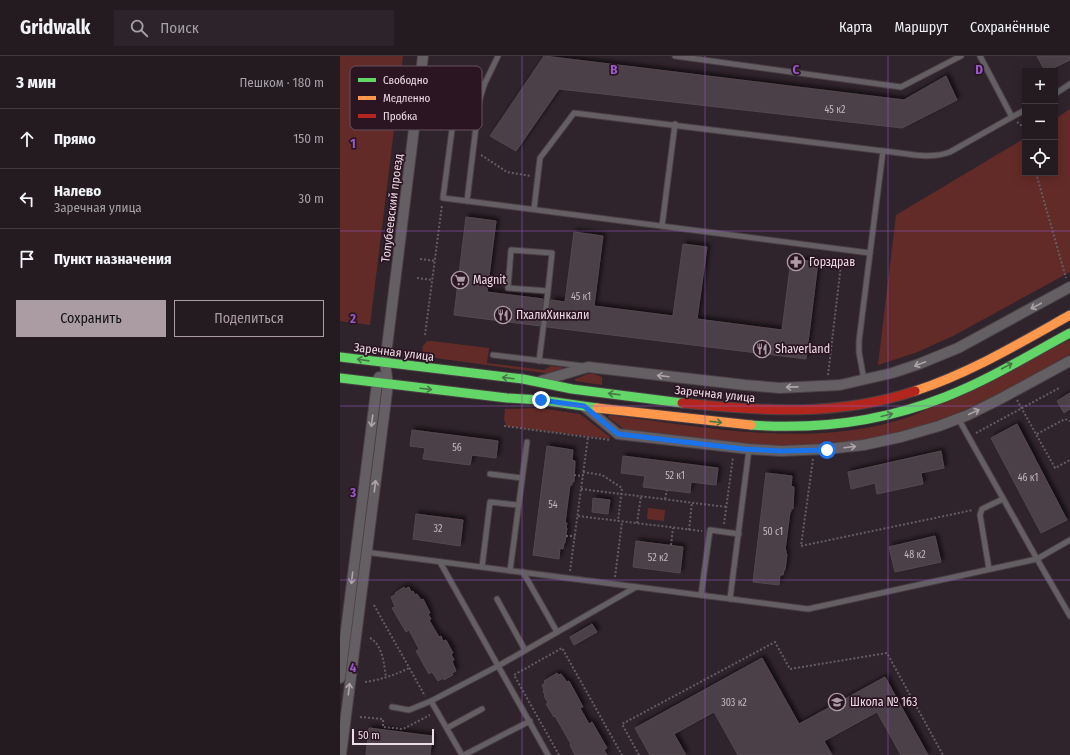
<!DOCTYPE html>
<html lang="ru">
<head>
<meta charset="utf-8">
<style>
	:root { --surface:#241b21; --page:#2c242a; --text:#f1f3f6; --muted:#a3a1a5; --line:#41393f; --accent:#ab9ca4 }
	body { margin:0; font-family:"Fira Sans Condensed",sans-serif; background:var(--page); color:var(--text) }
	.controls { position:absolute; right:12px; top:12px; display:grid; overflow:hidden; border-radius:0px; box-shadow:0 2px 10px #0003 }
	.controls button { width:36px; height:36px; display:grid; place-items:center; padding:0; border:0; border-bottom:1px solid var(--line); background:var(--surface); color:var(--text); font:20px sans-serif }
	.scale { position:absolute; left:12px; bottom:10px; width:82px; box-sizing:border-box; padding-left:4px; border:2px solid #eddce5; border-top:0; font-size:11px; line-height:14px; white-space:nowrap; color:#eddce5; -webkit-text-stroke:3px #2b1523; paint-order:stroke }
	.stop { position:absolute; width:12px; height:12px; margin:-9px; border:3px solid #1a73e8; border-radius:50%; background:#fff }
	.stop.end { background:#1a73e8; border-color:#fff; box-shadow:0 1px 4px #0008 }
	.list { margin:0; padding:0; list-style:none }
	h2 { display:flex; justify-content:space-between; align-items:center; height:52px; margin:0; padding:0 16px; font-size:17px }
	h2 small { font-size:13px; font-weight:400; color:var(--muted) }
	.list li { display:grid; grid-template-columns:26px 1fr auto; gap:12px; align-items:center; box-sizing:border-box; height:60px; padding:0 16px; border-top:1px solid var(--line) }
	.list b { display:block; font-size:15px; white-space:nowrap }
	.list p { margin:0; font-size:13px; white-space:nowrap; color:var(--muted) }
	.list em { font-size:13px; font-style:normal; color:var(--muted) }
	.actions { display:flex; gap:8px; padding:12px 16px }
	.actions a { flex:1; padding:9px 0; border:1px solid var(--accent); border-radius:0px; text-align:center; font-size:14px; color:var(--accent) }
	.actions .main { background:var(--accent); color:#111 }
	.icon { flex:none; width:22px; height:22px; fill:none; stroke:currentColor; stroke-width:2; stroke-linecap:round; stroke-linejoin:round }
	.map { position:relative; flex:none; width:730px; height:699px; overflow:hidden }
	header { display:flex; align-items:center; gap:24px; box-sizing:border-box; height:56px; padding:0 20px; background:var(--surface); border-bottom:1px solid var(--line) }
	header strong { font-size:19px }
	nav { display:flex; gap:22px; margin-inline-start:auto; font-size:14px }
	.search { width:280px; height:36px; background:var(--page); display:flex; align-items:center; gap:10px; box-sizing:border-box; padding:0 14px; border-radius:0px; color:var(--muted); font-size:15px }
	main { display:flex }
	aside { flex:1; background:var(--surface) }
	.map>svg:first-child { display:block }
	.green { fill:#632b27 }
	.building { fill:#4c4146; stroke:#54484d; filter:url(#shadow) }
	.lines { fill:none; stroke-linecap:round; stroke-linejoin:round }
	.lane-casing { stroke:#4a3f45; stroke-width:7 }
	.street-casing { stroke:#4a3f45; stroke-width:12 }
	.fast-casing { stroke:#4a3f45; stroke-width:11 }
	.slow-casing { stroke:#4a3f45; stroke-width:11 }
	.jam-casing { stroke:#4a3f45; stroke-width:11 }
	.path { stroke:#635d62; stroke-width:2; stroke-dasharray:2 2; stroke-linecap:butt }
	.lane { stroke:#635f62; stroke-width:5 }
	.street { stroke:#635f62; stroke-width:10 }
	.fast { stroke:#63d668; stroke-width:9 }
	.slow { stroke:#ff974d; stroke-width:9 }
	.jam { stroke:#b3261e; stroke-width:9 }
	.oneway { stroke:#afa4aa }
	.oneway2 { stroke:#477646 }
	.route { stroke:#1a73e8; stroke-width:5 }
	.grid { fill:none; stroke:#9858c8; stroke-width:1; stroke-opacity:0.55 }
	.labels { text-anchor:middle; stroke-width:3.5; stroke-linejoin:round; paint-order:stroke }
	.number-label { font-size:10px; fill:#c5b5bd }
	.street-label { font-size:12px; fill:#eddce5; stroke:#2b1523 }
	.poi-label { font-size:12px; fill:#eddce5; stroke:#2b1523; text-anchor:start }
	.key { fill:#2b1523; stroke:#65515d; stroke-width:1 }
	.key-label { font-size:11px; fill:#eddce5 }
	.grid-label { font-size:13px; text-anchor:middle; font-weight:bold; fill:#9858c8; stroke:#2b1523; stroke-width:3.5; stroke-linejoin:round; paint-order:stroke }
</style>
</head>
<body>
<header>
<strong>Gridwalk</strong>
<div class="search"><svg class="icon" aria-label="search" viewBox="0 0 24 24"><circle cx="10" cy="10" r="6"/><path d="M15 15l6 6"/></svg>Поиск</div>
<nav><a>Карта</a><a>Маршрут</a><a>Сохранённые</a></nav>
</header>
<main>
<aside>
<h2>3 мин<small>Пешком · 180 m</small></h2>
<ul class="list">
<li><svg class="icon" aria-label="ahead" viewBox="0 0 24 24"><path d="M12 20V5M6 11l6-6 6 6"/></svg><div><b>Прямо</b></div><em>150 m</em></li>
<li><svg class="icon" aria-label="left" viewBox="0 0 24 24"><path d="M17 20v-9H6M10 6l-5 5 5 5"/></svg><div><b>Налево</b><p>Заречная улица</p></div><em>30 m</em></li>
<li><svg class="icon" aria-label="arrive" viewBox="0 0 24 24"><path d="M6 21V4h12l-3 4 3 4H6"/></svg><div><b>Пункт назначения</b></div></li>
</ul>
<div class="actions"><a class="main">Сохранить</a><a>Поделиться</a></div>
</aside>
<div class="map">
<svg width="730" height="699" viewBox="0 0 730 699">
	<defs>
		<filter id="shadow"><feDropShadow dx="3" dy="-3" stdDeviation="2" flood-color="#0009"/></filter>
	</defs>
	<rect width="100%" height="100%" fill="#30242c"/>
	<g class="green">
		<polygon points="0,0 63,0 30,269 0,265"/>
		<polygon points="730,53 730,216 613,280 575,297 538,309 556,159 685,82 685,117 715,117 715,63"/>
		<path d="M730,284V298C696,317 662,337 626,353C570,378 505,392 443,391C412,390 381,386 350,382C328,379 306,377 284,373L268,361L269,359C367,371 469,393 566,362C584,356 601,345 618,337C655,320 693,302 730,284Z"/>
		<polygon points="87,285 91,285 149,292 147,307 204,314 211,310 222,311 223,313 212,317 204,317 81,300 83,290"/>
		<polygon points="248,318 254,318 262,321 262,329 235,325 235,323"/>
		<polygon points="199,352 240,358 270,381 270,383 166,370 164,363 165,353"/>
		<polygon points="308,452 325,454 324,465 307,463"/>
	</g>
	<g class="building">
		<polygon points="204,0 564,44 606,20 617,44 562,72 219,33 176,95 150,80"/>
		<polygon points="697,0 730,0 730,4 707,15 705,15"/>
		<polygon points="126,161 156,165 147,236 203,243 200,270 114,259"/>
		<polygon points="234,176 263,180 254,250 333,260 343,188 367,191 357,263 442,274 451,203 478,206 466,303 207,271 211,244 225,246"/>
		<polygon points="730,337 730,353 724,357 717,345"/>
		<polygon points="677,368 727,464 701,477 651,382"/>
		<polygon points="72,374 158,385 156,402 132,399 130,409 83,403 85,392 70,390"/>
		<polygon points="207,390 233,394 232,404 235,405 234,426 232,425 232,429 230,429 225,467 227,467 226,472 227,472 225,487 224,487 223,493 220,492 219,503 193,499"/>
		<polygon points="601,395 604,412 581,417 583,428 537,438 535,427 511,433 508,416"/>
		<polygon points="283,400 378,412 376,429 351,426 350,437 303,431 305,420 281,417"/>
		<polygon points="426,417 452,420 451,430 454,431 453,453 451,452 451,456 450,456 445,494 446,494 446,498 447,498 445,514 444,514 443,519 440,519 439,529 413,526"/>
		<polygon points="253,442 270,444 268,458 252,456"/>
		<polygon points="76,458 123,464 120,490 73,483"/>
		<polygon points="595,480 601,506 555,516 549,491"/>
		<polygon points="296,485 343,491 340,517 293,511"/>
		<polygon points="64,531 65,533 69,531 71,536 73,535 75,539 77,538 81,544 83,543 90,557 88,558 91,563 89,564 99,581 101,580 103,585 106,584 113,597 111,598 114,604 112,605 116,615 112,617 113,619 104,624 103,622 98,625 92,616 89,618 76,595 79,593 69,574 66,576 52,552 55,551 51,541 56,538 55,537"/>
		<polygon points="252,568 257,576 234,589 230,581"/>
		<polygon points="422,602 459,668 545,621 588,699 561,699 537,656 484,685 492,699 398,699 374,656 334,678 346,699 310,699 295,672"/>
		<polygon points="217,617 218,619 221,618 227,626 229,625 243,651 240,652 249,668 252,666 267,692 264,694 267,699 235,699 230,689 231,688 220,669 215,660 214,661 206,648 208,647 204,640 205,639 203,635 204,634 202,629 205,627 204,625"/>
		<polygon points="29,672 92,680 90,699 26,699"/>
	</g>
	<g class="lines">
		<defs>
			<g id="lane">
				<polyline points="158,0 144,29 139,46 127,145 530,197 519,285 519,296 524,324"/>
				<polyline points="335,0 561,31 621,0"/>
				<polyline points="640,0 672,61 685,54"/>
				<polyline points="79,37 139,46"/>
				<polyline points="715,38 730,28"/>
				<polyline points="127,145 103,142 116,43 119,26 144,29"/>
				<polyline points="194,153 200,102 234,57 543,95"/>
				<polyline points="322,170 335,68"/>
				<path d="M530,197L543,95C565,97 589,104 610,96L672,61"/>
				<polyline points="153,299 243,310"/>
				<polyline points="199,305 208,235 168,232 171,194 212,197 208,235"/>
				<polyline points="150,418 182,422"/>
				<polyline points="730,484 697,503 730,560"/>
				<polyline points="25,496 468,553 697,503 618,362"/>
				<polyline points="100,506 208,699"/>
				<polyline points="142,511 150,446 178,449"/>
				<polyline points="649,513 640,459 642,453 663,443"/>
				<polyline points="170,515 187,386"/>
				<polyline points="183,516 217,576"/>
				<polyline points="361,539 370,474 399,478"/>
				<polyline points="157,543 185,594"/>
				<polyline points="390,543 409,393"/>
				<polyline points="52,651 69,654 91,645"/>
				<polyline points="107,672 142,653"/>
				<polyline points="122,699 91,645 158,610 296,531"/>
				<polyline points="124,699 190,665"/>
			</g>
			<g id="street">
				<polyline points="201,325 248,311 405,329 440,332 500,329 552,317 579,308 618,292 730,231"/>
				<polyline points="245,351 278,378 409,393 441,395 487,393 524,389 561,381 599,370 628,359 660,343 730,305"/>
				<polyline points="0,622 37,327 39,321"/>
				<polyline points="1,699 48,328 45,307 83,0"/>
			</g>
			<g id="fast">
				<polyline points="0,301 183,323 232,333 342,347"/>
				<polyline points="0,322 167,342 201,344 257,352"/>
				<path d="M411,369C478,374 544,365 605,341C649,324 689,299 730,277"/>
			</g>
			<g id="slow">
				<path d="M575,335C630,317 680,287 730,259"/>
				<polyline points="257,352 411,369"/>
			</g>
			<path id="jam" d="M342,347C422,355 498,361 575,335"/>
		</defs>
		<use href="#lane" class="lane-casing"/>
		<use href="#street" class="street-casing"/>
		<use href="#fast" class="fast-casing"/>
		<use href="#slow" class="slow-casing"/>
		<use href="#jam" class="jam-casing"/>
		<g class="path">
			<polyline points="677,66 683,71 685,78"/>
			<polyline points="141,99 167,116 191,120"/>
			<polyline points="696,117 726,222"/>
			<polyline points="80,203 95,205"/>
			<polyline points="77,222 92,224"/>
			<polyline points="85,279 102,149"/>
			<polyline points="488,319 502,200"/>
			<polyline points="677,344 715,412 730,404"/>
			<polyline points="164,370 270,384"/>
			<polyline points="636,377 719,332"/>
			<polyline points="697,378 725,363 730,365"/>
			<polyline points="473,403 461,490 633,454"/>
			<polyline points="243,416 262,419 282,432 278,465"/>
			<polyline points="234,419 243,420"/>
			<polyline points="241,433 387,451"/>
			<polyline points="325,443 327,434"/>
			<polyline points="238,460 362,475"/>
			<polyline points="297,467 301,440"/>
			<polyline points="384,468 393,401"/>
			<polyline points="349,474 352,446"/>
			<polyline points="226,480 235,480"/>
			<polyline points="331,489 333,472"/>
			<polyline points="230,515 248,381"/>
			<polyline points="275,521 282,466"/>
			<polyline points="34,549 85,640"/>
			<path d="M30,582C43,589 44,609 46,621"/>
			<path d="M25,626C40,624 55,619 69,612"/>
			<polyline points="20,661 43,663 43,671 63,673 90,659"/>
			<polyline points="219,699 174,619 222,592 282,699"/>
			<polyline points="299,699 282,668 435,586 450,613 547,597 603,699"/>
		</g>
		<use href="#lane" class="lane"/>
		<use href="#street" class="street"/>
		<use href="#fast" class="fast"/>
		<use href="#slow" class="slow"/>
		<use href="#jam" class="jam"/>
	</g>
	<defs><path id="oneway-shaft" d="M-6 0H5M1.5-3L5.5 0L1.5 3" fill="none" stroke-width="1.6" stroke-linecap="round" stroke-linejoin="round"/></defs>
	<g class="oneway">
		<use href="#oneway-shaft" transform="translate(696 250) rotate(152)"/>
		<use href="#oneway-shaft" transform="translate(580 308) rotate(159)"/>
		<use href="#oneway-shaft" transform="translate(323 320) rotate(-173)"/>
		<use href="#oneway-shaft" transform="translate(452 331) rotate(179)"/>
		<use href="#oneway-shaft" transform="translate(634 356) rotate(-25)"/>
		<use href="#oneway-shaft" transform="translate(32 365) rotate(97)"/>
		<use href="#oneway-shaft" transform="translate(510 391) rotate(-7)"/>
		<use href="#oneway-shaft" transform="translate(35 430) rotate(-83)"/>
		<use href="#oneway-shaft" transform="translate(12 522) rotate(97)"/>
		<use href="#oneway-shaft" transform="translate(9 633) rotate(-83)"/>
	</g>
	<g class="oneway2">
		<use href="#oneway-shaft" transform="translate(23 304) rotate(-172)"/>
		<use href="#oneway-shaft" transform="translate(667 310) rotate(-28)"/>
		<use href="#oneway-shaft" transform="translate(168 322) rotate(-173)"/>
		<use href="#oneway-shaft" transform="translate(86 333) rotate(7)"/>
		<use href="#oneway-shaft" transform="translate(274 338) rotate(-173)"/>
		<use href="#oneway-shaft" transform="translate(547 359) rotate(-14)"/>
		<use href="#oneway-shaft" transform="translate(376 366) rotate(6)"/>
	</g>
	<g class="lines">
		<polyline class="route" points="201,344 244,350 278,378 404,393 441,395 487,394"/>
	</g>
	<path class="grid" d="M182,0V699M365,0V699M548,0V699M0,175H730M0,350H730M0,524H730"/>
	<defs>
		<symbol id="pharmacy-ring" viewBox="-11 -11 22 22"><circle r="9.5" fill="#2b1523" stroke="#ab9ca4" stroke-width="1.5"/><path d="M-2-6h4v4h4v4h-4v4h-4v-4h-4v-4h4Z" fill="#ab9ca4"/></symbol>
		<symbol id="supermarket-ring" viewBox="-11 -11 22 22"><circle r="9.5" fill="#2b1523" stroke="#ab9ca4" stroke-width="1.5"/><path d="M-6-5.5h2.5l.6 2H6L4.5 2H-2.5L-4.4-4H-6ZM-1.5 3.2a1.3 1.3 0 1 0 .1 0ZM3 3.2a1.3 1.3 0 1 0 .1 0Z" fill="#ab9ca4"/></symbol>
		<symbol id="restaurant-ring" viewBox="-11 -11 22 22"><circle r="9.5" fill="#2b1523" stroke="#ab9ca4" stroke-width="1.5"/><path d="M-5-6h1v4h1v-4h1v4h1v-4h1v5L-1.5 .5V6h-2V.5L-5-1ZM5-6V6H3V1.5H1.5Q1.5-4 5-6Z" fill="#ab9ca4"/></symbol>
		<symbol id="school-ring" viewBox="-11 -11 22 22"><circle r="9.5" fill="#2b1523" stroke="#ab9ca4" stroke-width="1.5"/><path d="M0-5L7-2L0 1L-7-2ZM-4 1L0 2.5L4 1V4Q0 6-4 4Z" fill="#ab9ca4"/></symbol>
	</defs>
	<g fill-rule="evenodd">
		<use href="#pharmacy-ring" x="446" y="196" width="20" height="20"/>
		<use href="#supermarket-ring" x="110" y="214" width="20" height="20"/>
		<use href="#restaurant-ring" x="153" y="249" width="20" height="20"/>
		<use href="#restaurant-ring" x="412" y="283" width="20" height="20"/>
		<use href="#school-ring" x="487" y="636" width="20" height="20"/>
	</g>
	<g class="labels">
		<g class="number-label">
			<text x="495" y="57">45 к2</text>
			<text x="241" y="244">45 к1</text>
			<text x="117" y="395">56</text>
			<text x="335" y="423">52 к1</text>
			<text x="688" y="425">46 к1</text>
			<text x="213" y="452">54</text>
			<text x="98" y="476">32</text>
			<text x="433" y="479">50 с1</text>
			<text x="575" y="502">48 к2</text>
			<text x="318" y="505">52 к2</text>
			<text x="394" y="650">303 к2</text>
		</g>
		<g class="street-label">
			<text transform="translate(52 152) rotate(-83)" y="4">Толубеевский проезд</text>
			<text transform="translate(54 296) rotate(7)" y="4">Заречная улица</text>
			<text transform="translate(375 338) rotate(6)" y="4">Заречная улица</text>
		</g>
		<g class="poi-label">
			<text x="469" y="210">Горздрав</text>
			<text x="133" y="228">Magnit</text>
			<text x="176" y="263">ПхалиХинкали</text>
			<text x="435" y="297">Shaverland</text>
			<text x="510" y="650">Школа № 163</text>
		</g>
	</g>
	<rect x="10" y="10" width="132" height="64" rx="6" class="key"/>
	<rect x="18" y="22" width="18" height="4" fill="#63d668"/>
	<rect x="18" y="40" width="18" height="4" fill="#ff974d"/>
	<rect x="18" y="58" width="18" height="4" fill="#b3261e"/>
	<g class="key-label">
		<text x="43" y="28">Свободно</text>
		<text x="43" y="46">Медленно</text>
		<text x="43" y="64">Пробка</text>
	</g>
	<g class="grid-label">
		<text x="274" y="18">B</text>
		<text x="456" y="18">C</text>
		<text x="639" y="18">D</text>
		<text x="13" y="92">1</text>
		<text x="13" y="267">2</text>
		<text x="13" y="441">3</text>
		<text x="13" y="616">4</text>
	</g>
</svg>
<div class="controls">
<button>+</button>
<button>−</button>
<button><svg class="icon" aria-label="locate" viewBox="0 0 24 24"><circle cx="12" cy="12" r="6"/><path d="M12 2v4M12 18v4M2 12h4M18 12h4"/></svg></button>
</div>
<div class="scale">50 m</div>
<div class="stop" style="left:487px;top:394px"></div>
<div class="stop end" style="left:201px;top:344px"></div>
</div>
</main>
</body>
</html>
